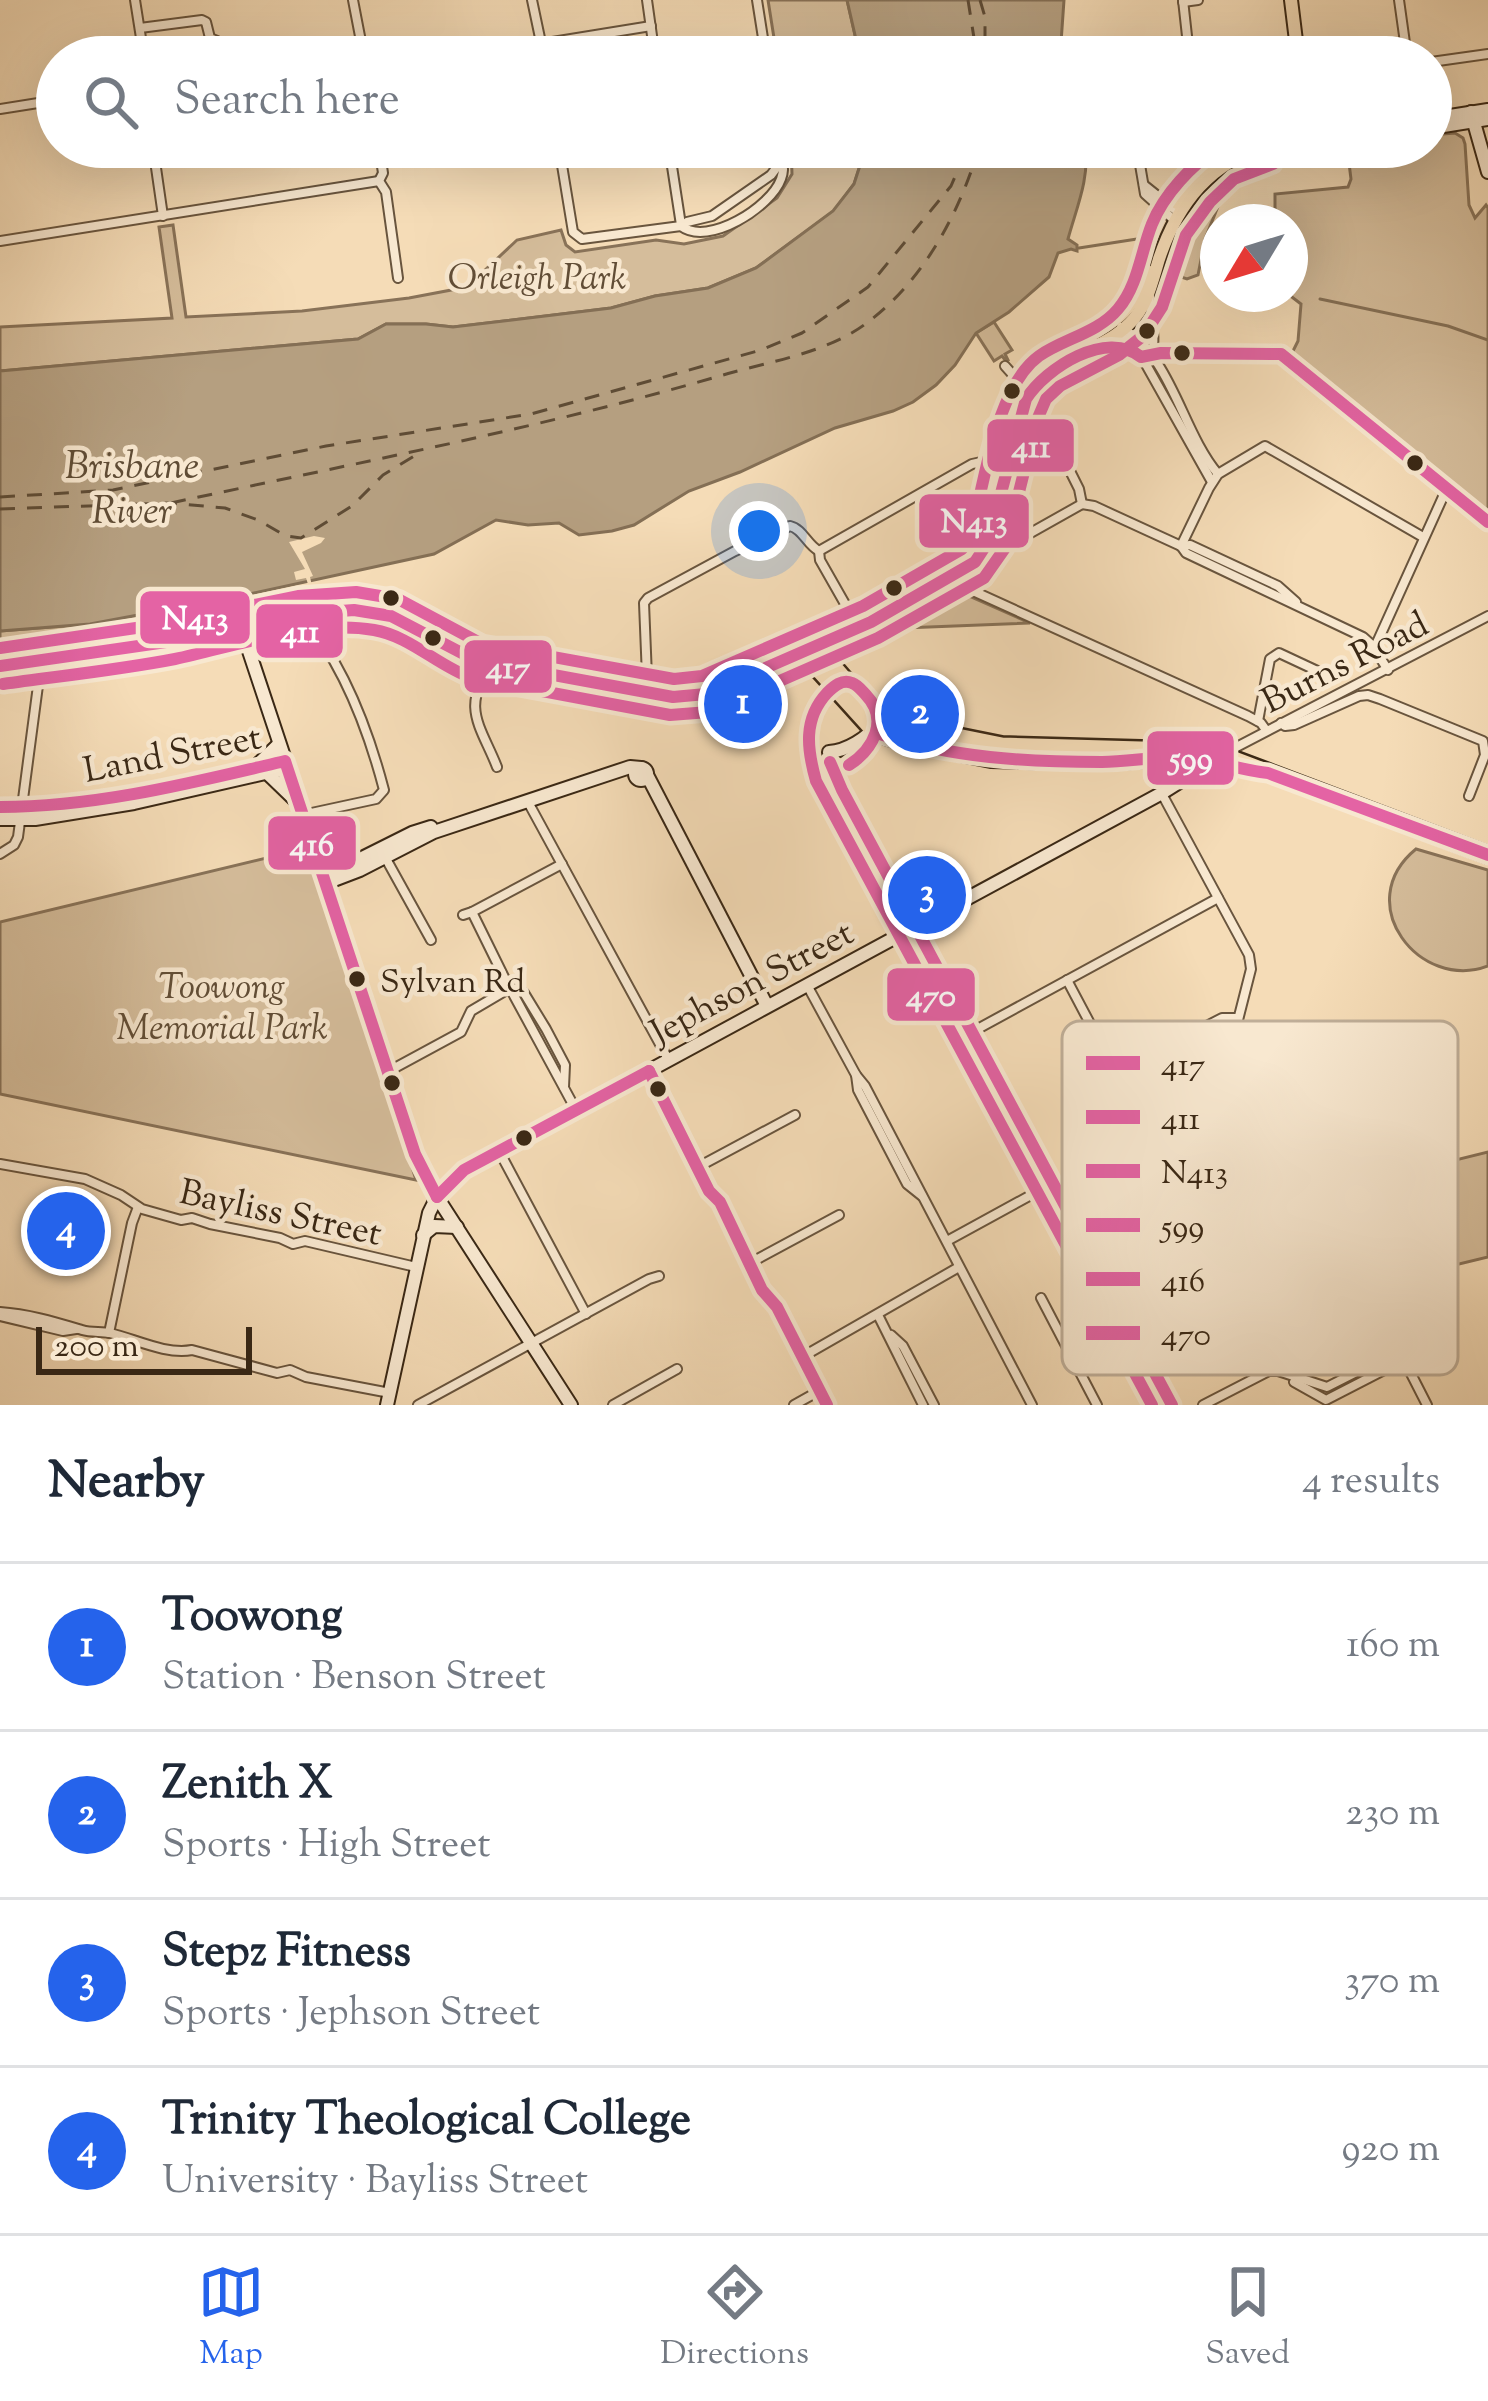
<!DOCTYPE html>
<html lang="en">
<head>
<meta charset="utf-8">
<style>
	:root { --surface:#fff; --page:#f6f6f7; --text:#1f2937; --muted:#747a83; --line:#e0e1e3; --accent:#2563eb }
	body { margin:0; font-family:"Sorts Mill Goudy",serif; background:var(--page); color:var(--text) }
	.compass { position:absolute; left:1200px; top:204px; width:108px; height:108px; border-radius:50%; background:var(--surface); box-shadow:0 12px 48px #0002; rotate:232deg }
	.scale { position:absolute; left:36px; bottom:30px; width:216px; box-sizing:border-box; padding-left:12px; border:6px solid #3a2815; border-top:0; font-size:33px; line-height:42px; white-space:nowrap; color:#3a2815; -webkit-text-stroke:9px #f8e8d0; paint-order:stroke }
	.you { position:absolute; left:759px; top:531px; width:42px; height:42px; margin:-30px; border:9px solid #fff; border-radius:50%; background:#1a73e8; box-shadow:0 0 0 18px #1a73e833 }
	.badge { display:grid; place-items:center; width:78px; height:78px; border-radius:50%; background:var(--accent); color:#fff; font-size:39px; font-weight:700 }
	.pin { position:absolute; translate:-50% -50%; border:6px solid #fff; box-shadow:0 3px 12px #0006 }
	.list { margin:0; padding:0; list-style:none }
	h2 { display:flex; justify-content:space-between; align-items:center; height:156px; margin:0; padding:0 48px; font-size:51px }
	h2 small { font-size:39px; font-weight:400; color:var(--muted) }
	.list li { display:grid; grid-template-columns:78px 1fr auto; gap:36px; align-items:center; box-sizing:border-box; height:168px; padding:0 48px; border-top:3px solid var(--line) }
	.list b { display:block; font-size:45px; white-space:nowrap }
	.list p { margin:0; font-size:39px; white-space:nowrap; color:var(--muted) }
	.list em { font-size:39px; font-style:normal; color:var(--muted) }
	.icon { flex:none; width:66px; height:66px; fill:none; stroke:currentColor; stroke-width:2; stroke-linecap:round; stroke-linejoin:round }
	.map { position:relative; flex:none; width:1488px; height:1405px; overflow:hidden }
	.search { position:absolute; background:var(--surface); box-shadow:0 12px 48px #0002; left:36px; right:36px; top:36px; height:132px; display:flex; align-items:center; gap:30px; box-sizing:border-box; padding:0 42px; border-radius:66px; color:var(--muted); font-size:45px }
	.sheet { height:828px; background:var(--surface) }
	nav { display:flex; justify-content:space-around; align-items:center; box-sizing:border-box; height:168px; border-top:3px solid var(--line); background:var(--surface); font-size:33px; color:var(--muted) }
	nav a { display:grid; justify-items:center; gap:6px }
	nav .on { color:var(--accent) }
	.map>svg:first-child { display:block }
	.green { fill:#d5bd9b; stroke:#887258; stroke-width:3 }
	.water { fill:#b59f80; stroke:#846f55; stroke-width:3 }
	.pier { fill:#f5dcb7 }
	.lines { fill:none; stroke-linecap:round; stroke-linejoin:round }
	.stream { stroke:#846f55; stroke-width:3 }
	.ferry { stroke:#5f4c35; stroke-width:3; stroke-dasharray:15 12; stroke-linecap:butt }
	.street-casing { stroke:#69553e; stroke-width:12 }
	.secondary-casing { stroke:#3a2815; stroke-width:16 }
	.primary-casing { stroke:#3a2815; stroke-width:16 }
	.highway-casing { stroke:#3a2815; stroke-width:20 }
	.street { stroke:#f8e8d0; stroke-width:8 }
	.secondary { stroke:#f8e8d0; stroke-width:12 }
	.primary { stroke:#f5dcb7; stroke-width:12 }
	.highway { stroke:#f5dcb7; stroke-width:15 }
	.bus-1-casing { stroke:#f8e8d0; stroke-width:21 }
	.bus-2-casing { stroke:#f8e8d0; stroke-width:21 }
	.bus-3-casing { stroke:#f8e8d0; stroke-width:21 }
	.bus-4-casing { stroke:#f8e8d0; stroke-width:21 }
	.bus-5-casing { stroke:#f8e8d0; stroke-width:21 }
	.bus-6-casing { stroke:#f8e8d0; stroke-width:21 }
	.bus-1 { stroke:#e463a4; stroke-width:12 }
	.bus-2 { stroke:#e463a4; stroke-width:12 }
	.bus-3 { stroke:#e463a4; stroke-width:12 }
	.bus-4 { stroke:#e463a4; stroke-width:12 }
	.bus-5 { stroke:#e463a4; stroke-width:12 }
	.bus-6 { stroke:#e463a4; stroke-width:12 }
	.bus-dot { fill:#3a2815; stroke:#f8e8d0; stroke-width:4.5 }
	.labels { text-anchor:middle; stroke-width:9; stroke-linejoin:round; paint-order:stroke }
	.bus-label { font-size:33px; fill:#3a2815; stroke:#f8e8d0; text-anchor:start }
	.park-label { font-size:36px; font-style:italic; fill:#614d36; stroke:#f8e8d0 }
	.street-label { font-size:36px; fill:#3a2815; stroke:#f8e8d0 }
	.water-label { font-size:39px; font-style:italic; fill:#5f4c35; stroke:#f8e8d0 }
	.key { fill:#f8e8d0; stroke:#bfae98; stroke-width:3 }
	.key-label { font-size:33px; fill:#3a2815 }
	.line-badge { stroke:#f8e8d0; stroke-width:4.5 }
	.badge-label { font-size:33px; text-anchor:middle; font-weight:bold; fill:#fff }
</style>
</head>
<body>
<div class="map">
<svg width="1488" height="1405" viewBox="0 0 1488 1405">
	<rect width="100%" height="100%" fill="#f5dcb7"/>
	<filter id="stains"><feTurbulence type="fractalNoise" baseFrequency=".00167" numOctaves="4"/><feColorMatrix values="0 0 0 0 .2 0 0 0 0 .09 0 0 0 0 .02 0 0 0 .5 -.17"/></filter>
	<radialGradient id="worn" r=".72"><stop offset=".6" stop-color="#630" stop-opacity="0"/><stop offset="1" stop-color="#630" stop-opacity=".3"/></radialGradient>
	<g class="green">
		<polygon points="768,0 847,0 860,57 777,57"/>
		<polygon points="1455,133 1463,138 1465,144 1469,205 1475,218 1486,205 1488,208 1488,514 1291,355 1298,341 1301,304 1288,294 1290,222 1275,222 1275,194 1348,187 1351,179 1347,147 1431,147 1431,135"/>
		<polygon points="791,147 866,147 854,184 834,211 756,268 708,288 655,296 611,308 453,327 426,324 386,324 358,339 0,371 0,327 172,318 159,227 173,225 186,317 302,311 409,298 467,287 517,240 561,230 566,245 575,252 656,240 684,244 723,236 777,198 792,174"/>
		<path d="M1217,183L1221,199L1205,239L1198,275L1187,279L1172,274L1160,277C1170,239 1189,210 1217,183Z"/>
		<polygon points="994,322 1012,350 1005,354 1008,360 1006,361 1002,356 994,361 976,333"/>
		<polygon points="953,589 1030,623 878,629 942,594"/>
		<polygon points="245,595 248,611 100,639 45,640 0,645 0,631 90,624"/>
		<polygon points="308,848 365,1016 416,1180 0,1094 0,922"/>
		<path d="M1416,849L1488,870V966C1420,992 1350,903 1416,849Z"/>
		<polygon points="1488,1152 1488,1257 1451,1266 1427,1167"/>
	</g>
	<g class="water">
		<polygon points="847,0 1064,0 1060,57 860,57"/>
		<path d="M866,147H1085C1090,178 1076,209 1068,239L1077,245V251L1071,249L1058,253L1049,277L1009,312L976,333L955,365L936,385L913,402L893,411L835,428L740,472L689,491L634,525L612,531L579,535L559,523L528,525L496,520L434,554L245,595L90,624L0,631V371L358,339L386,324H426L453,327L611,308L655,296L708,288L756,268L833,211L854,184Z"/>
	</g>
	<polygon class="pier" points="314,536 325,538 321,543 302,552 313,576 310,577 312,586 309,587 306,578 296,580 294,572 305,569 289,542"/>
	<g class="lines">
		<g class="stream">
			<polyline points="1079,248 1137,239"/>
			<polyline points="1320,299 1448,326 1488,340"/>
		</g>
		<g class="ferry">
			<polyline points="968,0 977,57"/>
			<polyline points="980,0 985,17 985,57"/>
			<polyline points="0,497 113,490 326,446 531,414 761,350 802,333 868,287 951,186 968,147"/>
			<path d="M171,503C356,463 542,428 723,375C771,361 828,353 868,322C924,280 960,212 979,147"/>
			<polyline points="0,509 171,503 225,508 258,520 286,536 301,538 352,506 383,475 419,453"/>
		</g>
		<defs>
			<g id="street">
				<polyline points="135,0 144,57"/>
				<polyline points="353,0 364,57"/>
				<polyline points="532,0 544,57"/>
				<polyline points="647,0 655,57"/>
				<polyline points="757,0 766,57"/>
				<polyline points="1183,0 1188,45 1185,57"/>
				<polyline points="1399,0 1407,57"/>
				<polyline points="1183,2 1198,0"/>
				<polyline points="140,28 202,20 206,22 210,38 217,41"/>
				<polyline points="540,44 651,26"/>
				<polyline points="1431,62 1488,54"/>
				<polyline points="0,109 57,100"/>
				<polyline points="153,147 163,216"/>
				<polyline points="379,147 383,173 379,181 386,192 398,278"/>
				<polyline points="559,147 573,232 582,239 681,226 687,222 712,216 771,175 777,167 781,151"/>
				<polyline points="669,147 681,225"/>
				<polyline points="1137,147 1145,194 1174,220"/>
				<polyline points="1144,185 1179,213"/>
				<path d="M681,226C708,247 771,207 781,179C784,171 783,167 782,159"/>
				<polyline points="0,241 379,181"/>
				<path d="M1150,297C1148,316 1157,334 1152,353"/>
				<path d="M1121,327C1173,358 1181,430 1218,474"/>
				<polyline points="1118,331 1144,361 1212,482"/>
				<polyline points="1093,350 1132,350"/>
				<polyline points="1141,357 1161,353 1281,354 1488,522"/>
				<polyline points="1005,366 1022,385"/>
				<polyline points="1042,415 1079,489 1082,504"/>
				<polyline points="1082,504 1094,506 1181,546 1190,545 1278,586 1296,602"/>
				<polyline points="989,532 1007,536 1021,535"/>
				<polyline points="988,542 1001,546 1009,545 1082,504"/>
				<polyline points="1181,546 1209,488 1218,474 1265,446 1423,537"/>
				<polyline points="1181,546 1186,553 1363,637 1372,645 1388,670"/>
				<polyline points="819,551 972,464 981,462 998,465"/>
				<polyline points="819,551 820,560 853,618"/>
				<polyline points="940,576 1248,716 1261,723 1266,730"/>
				<path d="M302,615C343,663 368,729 384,790L376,799L302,815"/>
				<polyline points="321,639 321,624 327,612"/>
				<polyline points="1375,647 1447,488"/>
				<path d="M494,665C458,705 482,728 497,767"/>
				<path d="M647,677L644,603L648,598L735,551L790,526C803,529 807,545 819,551"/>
				<polyline points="1258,721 1270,659 1279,653 1326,675"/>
				<polyline points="1281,723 1285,726 1294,725 1359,696 1368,695 1380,699 1483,741 1485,755 1469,796"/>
				<polyline points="1225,753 1488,616"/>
				<polyline points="528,802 668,1059"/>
				<polyline points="0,854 14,845 18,837 39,678 35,661"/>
				<polyline points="385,857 431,940"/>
				<polyline points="472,912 505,979 576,1110"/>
				<polyline points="463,915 472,912 562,864"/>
				<polyline points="1067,980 1158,1152"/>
				<polyline points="807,985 856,1075 865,1086 1032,1405"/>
				<polyline points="510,988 524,993 546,1029 565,1065 564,1087"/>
				<polyline points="972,1032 1218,898"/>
				<polyline points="1176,1042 1222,1018 1238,1018"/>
				<polyline points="389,1071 461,1032 471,1011 510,988"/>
				<polyline points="649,1071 709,1191 720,1202 762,1290 777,1307 827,1405"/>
				<polyline points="856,1075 858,1090 907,1184 922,1196"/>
				<polyline points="499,1151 586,1314"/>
				<path d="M1155,1154C1178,1198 1200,1243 1229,1283C1237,1294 1241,1306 1251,1315L1271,1311L1304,1292L1305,1234"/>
				<polyline points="0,1164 85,1179 121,1195 142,1209 181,1220 192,1218 210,1224 280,1238 293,1244 305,1241 416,1267"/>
				<polyline points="698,1167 795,1115"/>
				<polyline points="1064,1203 1206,1125 1221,1087 1251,969 1249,955 1162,794"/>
				<polyline points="947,1241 1053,1183"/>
				<polyline points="750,1263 839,1215"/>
				<polyline points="1041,1298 1097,1405"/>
				<path d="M0,1312C29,1314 55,1322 82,1330C92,1333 101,1331 110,1333C135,1339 166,1355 192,1350L277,1373L290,1370L306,1377L390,1393"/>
				<polyline points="878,1315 923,1405"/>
				<polyline points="0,1316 63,1331 76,1329"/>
				<polyline points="1133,1330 1227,1280"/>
				<polyline points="109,1333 132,1223 138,1207"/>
				<polyline points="891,1335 903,1346 934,1405"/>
				<polyline points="802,1357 959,1267"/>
				<polyline points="1294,1382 1326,1400 1396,1364 1408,1368"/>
				<polyline points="418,1405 649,1279 659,1276"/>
				<polyline points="613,1405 677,1369"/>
				<polyline points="794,1405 819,1391"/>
				<polyline points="1203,1405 1269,1371 1278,1371 1327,1387 1392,1354 1403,1358 1427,1405"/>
			</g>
			<g id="secondary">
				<polyline points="1471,112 1488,172"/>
				<polyline points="1431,119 1488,110"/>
				<polyline points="1431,128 1488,119"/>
				<polyline points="238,618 420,1166 428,1183 571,1405"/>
				<path d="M877,724C868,738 846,751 829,752L832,771L1172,1405"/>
				<circle cx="641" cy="774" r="6"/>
				<polyline points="253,769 279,744"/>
				<polyline points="267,773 296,801"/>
				<polyline points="647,775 767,1006"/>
				<polyline points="0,807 35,807 125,796"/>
				<polyline points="0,819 35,819 134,803 287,768"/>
				<polyline points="322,873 360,859 412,833 431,827"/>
				<polyline points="326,883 360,870 434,832 630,767 641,768"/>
				<polyline points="423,1235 434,1226 457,1227"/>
				<polyline points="387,1405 429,1213 437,1197 460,1173 1162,793 1224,754"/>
			</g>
			<g id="primary">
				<polyline points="1291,0 1298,57"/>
				<polyline points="1177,203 1205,166 1234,147"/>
				<path d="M951,569C1001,534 987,431 1026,381C1062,334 1127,341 1147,271"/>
				<polyline points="800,641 907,594"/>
				<path d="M813,649C855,629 895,609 935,587C951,578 969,570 980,556C990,543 992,528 996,513C1004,481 1012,426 1026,398C1046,357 1099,354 1129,324C1147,307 1152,282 1159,259C1177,205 1211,159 1269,147"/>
			</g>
			<g id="highway">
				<polyline points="434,639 459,654 477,661 683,698 706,694 803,653 869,726 882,735 901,741 991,759 1105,762 1171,757"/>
				<path d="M0,655C55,649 111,643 166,633C229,621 313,593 376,602C414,608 441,637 477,648L687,685L706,682L793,644L807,642L817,647L875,714L888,722L1002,745L1213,751L1488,855"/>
			</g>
		</defs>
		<use href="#street" class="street-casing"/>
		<use href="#secondary" class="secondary-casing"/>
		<use href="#primary" class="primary-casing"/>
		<use href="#highway" class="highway-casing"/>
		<use href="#street" class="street"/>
		<use href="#secondary" class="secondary"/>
		<use href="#primary" class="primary"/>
		<use href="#highway" class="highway"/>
		<defs>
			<path id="bus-1" d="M0,666L166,642L301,614L354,610L391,616L477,661L673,697L706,694L871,622L975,562L988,542L1026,399C1046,368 1106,329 1141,357L1161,353L1281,354L1488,522"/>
			<path id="bus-2" d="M3,684C60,676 118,670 175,659C236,646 312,619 374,630C410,636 438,666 472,678L670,715L709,712L878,638L984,578L1005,548L1037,420L1046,399L1060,386L1119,355L1144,335L1162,307L1186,235L1210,202L1234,179L1273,164"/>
			<path id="bus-3" d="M0,648L163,624L298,596L356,592L398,599L482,644L674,679L702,676L863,606L962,549L971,535C984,484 996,387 1039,356C1063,339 1098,333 1118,309C1138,286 1141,251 1152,224C1164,194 1192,165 1218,147"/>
			<g id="bus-4">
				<path d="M880,734C952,758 1027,762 1102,762C1126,762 1151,757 1176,757C1208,757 1237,770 1268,773L1488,855"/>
				<polyline points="830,762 842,790 1172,1405"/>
			</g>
			<g id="bus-5">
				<path d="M0,807C97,807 191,783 285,761L415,1154L437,1197"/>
				<polyline points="649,1071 709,1191 720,1202 762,1290 777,1307 827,1405"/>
				<polyline points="437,1197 464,1170 649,1071"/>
			</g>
			<path id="bus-6" d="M849,765C874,749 889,719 866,695C862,691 858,685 852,683C842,679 834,686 827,693C803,719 807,749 816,781L1152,1405"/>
		</defs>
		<use href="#bus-1" class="bus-1-casing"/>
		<use href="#bus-2" class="bus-2-casing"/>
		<use href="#bus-3" class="bus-3-casing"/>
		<use href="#bus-4" class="bus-4-casing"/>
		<use href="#bus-5" class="bus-5-casing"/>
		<use href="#bus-6" class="bus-6-casing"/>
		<use href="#bus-1" class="bus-1"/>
		<use href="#bus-2" class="bus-2"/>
		<use href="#bus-3" class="bus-3"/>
		<use href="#bus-4" class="bus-4"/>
		<use href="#bus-5" class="bus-5"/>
		<use href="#bus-6" class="bus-6"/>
	</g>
	<g class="bus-dot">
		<circle cx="1147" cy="331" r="10"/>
		<circle cx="1182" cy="353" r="10"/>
		<circle cx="1012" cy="391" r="10"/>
		<circle cx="1415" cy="463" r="10"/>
		<circle cx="894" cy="588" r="10"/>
		<circle cx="391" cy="598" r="10"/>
		<circle cx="433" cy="638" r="10"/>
		<circle cx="357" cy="979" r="10"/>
		<circle cx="392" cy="1083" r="10"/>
		<circle cx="658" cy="1089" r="10"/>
		<circle cx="524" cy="1138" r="10"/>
	</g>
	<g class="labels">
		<g class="bus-label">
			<text x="380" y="992">Sylvan Rd</text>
		</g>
		<g class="park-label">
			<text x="537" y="289">Orleigh Park</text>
			<text x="222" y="998">Toowong<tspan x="222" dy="41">Memorial Park</tspan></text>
		</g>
		<g class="street-label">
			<text transform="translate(1344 661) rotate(-27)" y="13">Burns Road</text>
			<text transform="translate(172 752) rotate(-11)" y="13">Land Street</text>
			<text transform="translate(751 981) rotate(-28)" y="13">Jephson Street</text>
			<text transform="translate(281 1211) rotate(12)" y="13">Bayliss Street</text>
		</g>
		<g class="water-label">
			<text x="132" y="478">Brisbane<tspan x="132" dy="45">River</tspan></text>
		</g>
	</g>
	<rect x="1062" y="1021" width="396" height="354" rx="18" class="key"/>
	<rect x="1086" y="1056" width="54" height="14" fill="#e463a4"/>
	<rect x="1086" y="1110" width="54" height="14" fill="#e463a4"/>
	<rect x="1086" y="1164" width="54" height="14" fill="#e463a4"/>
	<rect x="1086" y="1218" width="54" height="14" fill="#e463a4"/>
	<rect x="1086" y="1272" width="54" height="14" fill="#e463a4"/>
	<rect x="1086" y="1326" width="54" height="14" fill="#e463a4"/>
	<g class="key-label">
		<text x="1161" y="1075">417</text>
		<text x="1161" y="1129">411</text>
		<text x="1161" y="1183">N413</text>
		<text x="1161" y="1237">599</text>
		<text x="1161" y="1291">416</text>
		<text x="1161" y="1345">470</text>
	</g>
	<g class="line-badge">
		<rect x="985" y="417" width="91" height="57" rx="12" fill="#e463a4"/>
		<rect x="917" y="492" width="114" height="58" rx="12" fill="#e463a4"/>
		<rect x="138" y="589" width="114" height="57" rx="12" fill="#e463a4"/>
		<rect x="254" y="602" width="91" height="58" rx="12" fill="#e463a4"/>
		<rect x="462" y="638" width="92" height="57" rx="12" fill="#e463a4"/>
		<rect x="1145" y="729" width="91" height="58" rx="12" fill="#e463a4"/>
		<rect x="266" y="814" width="92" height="58" rx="12" fill="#e463a4"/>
		<rect x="885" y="966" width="92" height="57" rx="12" fill="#e463a4"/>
	</g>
	<g class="badge-label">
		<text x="1031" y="457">411</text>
		<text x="974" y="532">N413</text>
		<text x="195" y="629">N413</text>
		<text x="300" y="642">411</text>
		<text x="508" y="678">417</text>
		<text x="1191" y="769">599</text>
		<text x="312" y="855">416</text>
		<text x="931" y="1006">470</text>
	</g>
	<rect width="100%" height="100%" filter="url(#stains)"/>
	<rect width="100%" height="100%" fill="url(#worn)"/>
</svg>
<svg class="compass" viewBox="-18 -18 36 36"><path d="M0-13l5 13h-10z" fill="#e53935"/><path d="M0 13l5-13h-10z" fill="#747a83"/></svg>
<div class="scale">200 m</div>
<div class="you"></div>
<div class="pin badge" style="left:743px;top:704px">1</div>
<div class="pin badge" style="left:920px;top:714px">2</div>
<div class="pin badge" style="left:927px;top:895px">3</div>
<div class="pin badge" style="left:66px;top:1231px">4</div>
<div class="search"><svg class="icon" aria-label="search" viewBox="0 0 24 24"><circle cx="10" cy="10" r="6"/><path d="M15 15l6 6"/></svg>Search here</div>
</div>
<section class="sheet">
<h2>Nearby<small>4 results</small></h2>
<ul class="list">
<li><span class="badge">1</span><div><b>Toowong</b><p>Station · Benson Street</p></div><em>160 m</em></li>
<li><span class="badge">2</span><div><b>Zenith X</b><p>Sports · High Street</p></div><em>230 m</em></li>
<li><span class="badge">3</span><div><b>Stepz Fitness</b><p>Sports · Jephson Street</p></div><em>370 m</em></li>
<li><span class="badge">4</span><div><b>Trinity Theological College</b><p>University · Bayliss Street</p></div><em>920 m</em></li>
</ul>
</section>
<nav>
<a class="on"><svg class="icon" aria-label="map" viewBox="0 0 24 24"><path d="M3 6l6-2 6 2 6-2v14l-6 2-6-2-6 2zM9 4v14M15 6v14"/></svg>Map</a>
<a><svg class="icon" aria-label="directions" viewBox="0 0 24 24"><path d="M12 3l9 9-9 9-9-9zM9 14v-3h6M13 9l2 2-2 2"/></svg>Directions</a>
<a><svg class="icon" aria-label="saved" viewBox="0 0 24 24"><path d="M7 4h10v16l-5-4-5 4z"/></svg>Saved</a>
</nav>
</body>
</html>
